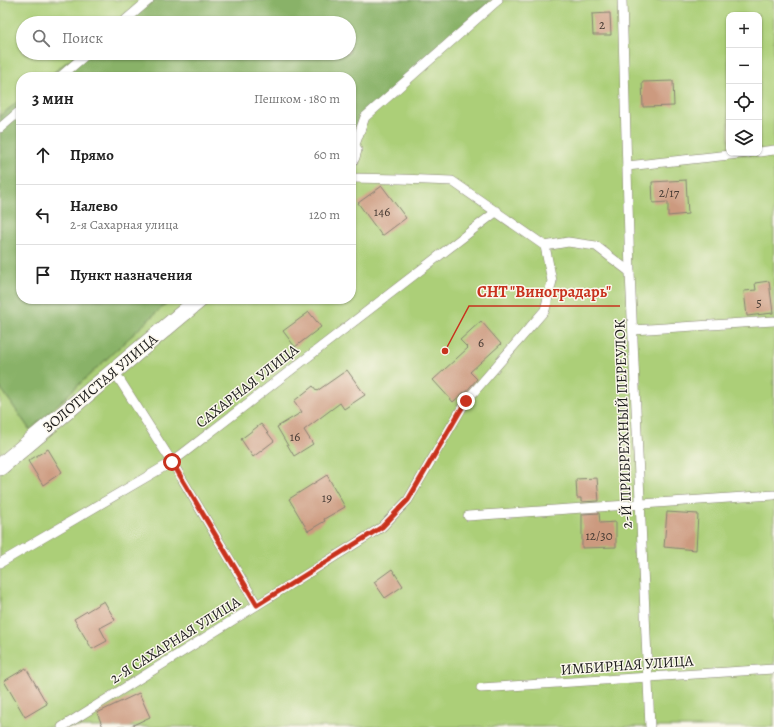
<!DOCTYPE html>
<html lang="ru">
<head>
<meta charset="utf-8">
<style>
	:root { --surface:#fff; --page:#f2f2f2; --text:#222; --muted:#767676; --line:#e0e0e0 }
	body { margin:0; font-family:Alegreya,serif; background:var(--page); color:var(--text) }
	.controls { position:absolute; right:12px; top:12px; display:grid; overflow:hidden; border-radius:8px; box-shadow:0 1px 3px #0004 }
	.controls button { width:36px; height:36px; display:grid; place-items:center; padding:0; border:0; border-bottom:1px solid var(--line); background:var(--surface); color:var(--text); font:20px sans-serif }
	.stop { position:absolute; width:12px; height:12px; margin:-9px; border:3px solid #c8321e; border-radius:50%; background:#fff }
	.stop.end { background:#c8321e; border-color:#fff; box-shadow:0 1px 4px #0008 }
	.list { margin:0; padding:0; list-style:none }
	h2 { display:flex; justify-content:space-between; align-items:center; height:52px; margin:0; padding:0 16px; font-size:17px }
	h2 small { font-size:13px; font-weight:400; color:var(--muted) }
	.list li { display:grid; grid-template-columns:26px 1fr auto; gap:12px; align-items:center; box-sizing:border-box; height:60px; padding:0 16px; border-top:1px solid var(--line) }
	.list b { display:block; font-size:15px; white-space:nowrap }
	.list p { margin:0; font-size:13px; white-space:nowrap; color:var(--muted) }
	.list em { font-size:13px; font-style:normal; color:var(--muted) }
	.icon { flex:none; width:22px; height:22px; fill:none; stroke:currentColor; stroke-width:2; stroke-linecap:round; stroke-linejoin:round }
	.map { position:relative; flex:none; width:774px; height:727px; overflow:hidden }
	.search { position:absolute; background:var(--surface); box-shadow:0 1px 3px #0004; left:16px; top:16px; width:340px; height:44px; display:flex; align-items:center; gap:10px; box-sizing:border-box; padding:0 14px; border-radius:22px; color:var(--muted); font-size:15px }
	.panel { position:absolute; background:var(--surface); box-shadow:0 1px 3px #0004; left:16px; top:72px; width:340px; height:232px; border-radius:16px }
	.map>svg:first-child { display:block }
	.green { fill:#accf78; stroke:#64764a; fill-rule:evenodd }
	.forest { fill:#89b268; stroke:#526742 }
	.building { fill:#cc9a7f }
	.lines { fill:none; stroke-linecap:round; stroke-linejoin:round }
	.lane-casing { stroke:#868172; stroke-width:10 }
	.street-casing { stroke:#868172; stroke-width:18 }
	.lane { stroke:#fff; stroke-width:9 }
	.street { stroke:#fff; stroke-width:17 }
	.route { stroke:#c8321e; stroke-width:5 }
	.labels { text-anchor:middle; stroke-width:3; stroke-linejoin:round; paint-order:stroke }
	.number-label { font-size:13px; fill:#483c35 }
	.street-label { font-size:15px; fill:#1c1c1c; stroke:#fbf7ec }
	.leader { fill:none; stroke:#c8321e; stroke-width:1.5 }
	.callout-dot { fill:#c8321e; stroke:#fbf7ec; stroke-width:1.5 }
	.callout-label { font-size:16px; text-anchor:middle; font-weight:bold; fill:#c8321e; stroke:#fbf7ec; stroke-width:3; stroke-linejoin:round; paint-order:stroke }
</style>
</head>
<body>
<div class="map">
<svg width="774" height="727" viewBox="0 0 774 727">
	<rect width="100%" height="100%" fill="#fbf7ec"/>
	<filter id="ink" filterUnits="userSpaceOnUse"><feTurbulence type="fractalNoise" baseFrequency=".025" numOctaves="2"/><feDisplacementMap in="SourceGraphic" scale="8" xChannelSelector="R" yChannelSelector="G"/><feConvolveMatrix kernelMatrix="1 2 1 2 8 2 1 2 1" color-interpolation-filters="sRGB"/></filter>
	<filter id="wash" filterUnits="userSpaceOnUse"><feTurbulence type="fractalNoise" baseFrequency=".012" numOctaves="4" result="noise"/><feDisplacementMap in="SourceGraphic" scale="16" xChannelSelector="R" yChannelSelector="G"/><feGaussianBlur stdDeviation="0.9" result="paint"/><feColorMatrix in="noise" values="0 0 0 0 0 0 0 0 0 0 0 0 0 0 0 0 0 1.4 0 .05"/><feComposite in="paint" operator="in"/></filter>
	<g filter="url(#wash)">
		<rect width="100%" height="100%" fill="#efe6c9"/>
		<g class="green">
			<polygon points="0,0 143,0 114,23 23,23 23,53 78,53 48,77 21,77 21,99 0,116"/>
			<path d="M491,0H774V727H0V387L30,430L171,299H351V131ZM729,15H759V153H729Z"/>
		</g>
		<g class="forest">
			<polygon points="143,0 491,0 351,131 351,77 48,77 78,53 349,53 349,23 114,23"/>
			<polygon points="21,99 21,299 171,299 30,430 0,387 0,116"/>
		</g>
		<g id="blocks">
			<g class="building">
				<polygon points="610,13 611,35 593,35 592,14"/>
				<polygon points="673,81 674,106 643,107 642,82"/>
				<polygon points="686,180 688,214 668,216 668,202 653,203 652,182"/>
				<polygon points="382,186 406,218 382,236 358,203"/>
				<polygon points="769,281 773,313 747,316 744,291 756,290 755,283"/>
				<polygon points="309,312 321,327 295,347 283,331"/>
				<polygon points="481,321 501,344 470,372 477,379 465,393 464,392 453,402 433,380 468,348 460,340"/>
				<polygon points="347,370 365,395 344,409 340,403 304,430 313,444 294,456 277,427 302,412 294,401 313,386 317,391"/>
				<polygon points="261,424 274,441 253,457 241,439"/>
				<polygon points="48,449 62,472 43,485 28,461"/>
				<polygon points="327,475 345,507 324,519 325,521 308,531 289,499"/>
				<polygon points="597,478 599,501 581,502 581,498 577,498 576,479"/>
				<polygon points="667,512 698,514 696,550 664,547"/>
				<polygon points="599,513 600,523 616,522 616,547 582,548 582,514"/>
				<polygon points="392,569 403,586 385,598 374,582"/>
				<polygon points="104,601 115,620 100,628 107,641 92,649 74,619"/>
				<polygon points="26,668 47,704 25,717 4,681"/>
				<polygon points="139,693 150,717 129,727 103,727 97,713"/>
			</g>
		</g>
	</g>
	<g filter="url(#ink)">
		<use href="#blocks" fill-opacity="0" stroke="#868172" stroke-width="1"/>
		<g class="lines">
			<defs>
				<g id="lane">
					<polyline points="622,0 630,272 650,727"/>
					<polyline points="122,23 149,0"/>
					<polyline points="60,77 88,53"/>
					<polyline points="0,128 21,110"/>
					<polyline points="353,150 365,117 498,0"/>
					<polyline points="759,152 774,150"/>
					<polyline points="627,166 748,153"/>
					<polyline points="351,178 401,179 452,181 545,246 568,242 596,246 630,272"/>
					<polyline points="633,330 774,321"/>
					<polyline points="114,371 172,462 257,605"/>
					<polyline points="468,516 774,495"/>
					<polyline points="0,563 172,462 497,211"/>
					<polyline points="481,688 774,669"/>
					<polyline points="62,727 382,527 408,500 466,401 545,310 552,281 545,246"/>
				</g>
				<g id="street">
					<polyline points="351,157 353,150"/>
					<polyline points="0,467 200,299"/>
				</g>
			</defs>
			<use href="#lane" class="lane-casing"/>
			<use href="#street" class="street-casing"/>
			<use href="#lane" class="lane"/>
			<use href="#street" class="street"/>
		</g>
	</g>
	<g class="lines" filter="url(#ink)">
		<polyline class="route" points="172,462 257,605 382,527 408,500 466,401"/>
	</g>
	<g class="labels">
		<g class="number-label">
			<text x="602" y="29">2</text>
			<text x="669" y="197">2/17</text>
			<text x="382" y="216">146</text>
			<text x="759" y="307">5</text>
			<text x="481" y="347">6</text>
			<text x="295" y="441">16</text>
			<text x="327" y="502">19</text>
			<text x="599" y="540">12/30</text>
		</g>
		<g class="street-label">
			<text transform="translate(100 383) rotate(-40)" y="5">ЗОЛОТИСТАЯ УЛИЦА</text>
			<text transform="translate(247 386) rotate(-38)" y="5">САХАРНАЯ УЛИЦА</text>
			<text transform="translate(623 424) rotate(-92)" y="5">2-Й ПРИБРЕЖНЫЙ ПЕРЕУЛОК</text>
			<text transform="translate(175 640) rotate(-32)" y="5">2-Я САХАРНАЯ УЛИЦА</text>
			<text transform="translate(627 665) rotate(-4)" y="5">ИМБИРНАЯ УЛИЦА</text>
		</g>
	</g>
	<path class="leader" d="M445 351L469 306H620"/>
	<circle class="callout-dot" cx="445" cy="351" r="4"/>
	<g class="callout-label">
		<text x="544" y="297">СНТ "Виноградарь"</text>
	</g>
</svg>
<div class="controls">
<button>+</button>
<button>−</button>
<button><svg class="icon" aria-label="locate" viewBox="0 0 24 24"><circle cx="12" cy="12" r="6"/><path d="M12 2v4M12 18v4M2 12h4M18 12h4"/></svg></button>
<button><svg class="icon" aria-label="layers" viewBox="0 0 24 24"><path d="M12 4l9 5-9 5-9-5zM3 14l9 5 9-5"/></svg></button>
</div>
<div class="stop" style="left:172px;top:462px"></div>
<div class="stop end" style="left:466px;top:401px"></div>
<div class="search"><svg class="icon" aria-label="search" viewBox="0 0 24 24"><circle cx="10" cy="10" r="6"/><path d="M15 15l6 6"/></svg>Поиск</div>
<section class="panel">
<h2>3 мин<small>Пешком · 180 m</small></h2>
<ul class="list">
<li><svg class="icon" aria-label="ahead" viewBox="0 0 24 24"><path d="M12 20V5M6 11l6-6 6 6"/></svg><div><b>Прямо</b></div><em>60 m</em></li>
<li><svg class="icon" aria-label="left" viewBox="0 0 24 24"><path d="M17 20v-9H6M10 6l-5 5 5 5"/></svg><div><b>Налево</b><p>2-я Сахарная улица</p></div><em>120 m</em></li>
<li><svg class="icon" aria-label="arrive" viewBox="0 0 24 24"><path d="M6 21V4h12l-3 4 3 4H6"/></svg><div><b>Пункт назначения</b></div></li>
</ul>
</section>
</div>
</body>
</html>
